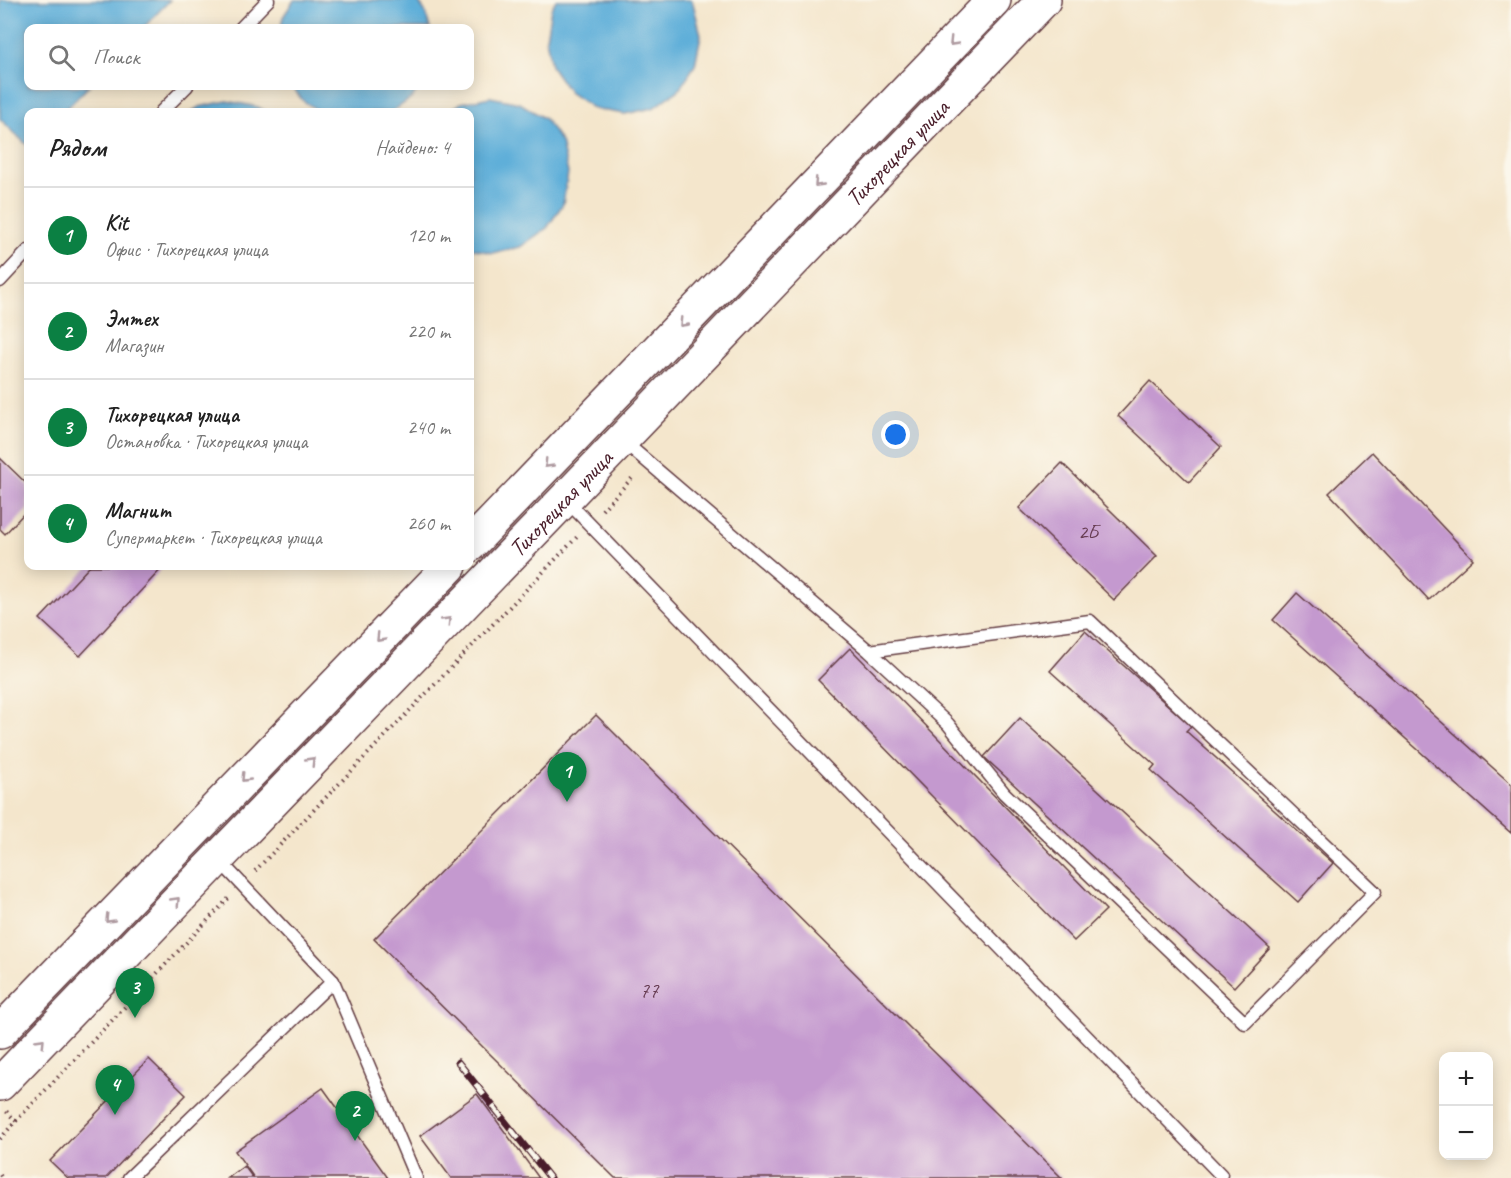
<!DOCTYPE html>
<html lang="ru">
<head>
<meta charset="utf-8">
<style>
	:root { --surface:#fff; --page:#f6f6f6; --text:#222; --muted:#767676; --line:#e0e0e0; --accent:#0b8043 }
	body { margin:0; font-family:Caveat,sans-serif; background:var(--page); color:var(--text) }
	.controls { position:absolute; right:18px; bottom:18px; display:grid; overflow:hidden; border-radius:12px; box-shadow:0 3px 15px #0003 }
	.controls button { width:54px; height:54px; display:grid; place-items:center; padding:0; border:0; border-bottom:2px solid var(--line); background:var(--surface); color:var(--text); font:30px sans-serif }
	.you { position:absolute; left:896px; top:435px; width:21px; height:21px; margin:-15px; border:4px solid #fff; border-radius:50%; background:#1a73e8; box-shadow:0 0 0 9px #1a73e833 }
	.badge { display:grid; place-items:center; width:39px; height:39px; border-radius:50%; background:var(--accent); color:#fff; font-size:20px; font-weight:700 }
	.pin { position:absolute; translate:-50% -50px; filter:drop-shadow(0 2px 3px #0008) }
	.pin::after { content:''; position:absolute; top:32px; width:21px; height:18px; background:inherit; clip-path:polygon(0 0,100% 0,50% 100%) }
	.list { margin:0; padding:0; list-style:none }
	h2 { display:flex; justify-content:space-between; align-items:center; height:78px; margin:0; padding:0 24px; font-size:26px }
	h2 small { font-size:20px; font-weight:400; color:var(--muted) }
	.list li { display:grid; grid-template-columns:39px 1fr auto; gap:18px; align-items:center; box-sizing:border-box; height:96px; padding:0 24px; border-top:2px solid var(--line) }
	.list b { display:block; font-size:22px; white-space:nowrap }
	.list p { margin:0; font-size:20px; white-space:nowrap; color:var(--muted) }
	.list em { font-size:20px; font-style:normal; color:var(--muted) }
	.icon { flex:none; width:33px; height:33px; fill:none; stroke:currentColor; stroke-width:2; stroke-linecap:round; stroke-linejoin:round }
	.map { position:relative; flex:none; width:1511px; height:1178px; overflow:hidden }
	.search { position:absolute; background:var(--surface); box-shadow:0 3px 15px #0003; left:24px; top:24px; width:450px; height:66px; display:flex; align-items:center; gap:15px; box-sizing:border-box; padding:0 21px; border-radius:12px; color:var(--muted); font-size:22px }
	.panel { position:absolute; background:var(--surface); box-shadow:0 3px 15px #0003; left:24px; top:108px; width:450px; height:462px; border-radius:12px }
	.map>svg:first-child { display:block }
	.water { fill:#5eafd9; stroke:#546782; stroke-width:1.5 }
	.building { fill:#c499cf }
	.lines { fill:none; stroke-linecap:round; stroke-linejoin:round }
	.service-casing { stroke:#643d43; stroke-width:15 }
	.secondary-casing { stroke:#643d43; stroke-width:36 }
	.path { stroke:#643d43; stroke-width:4; stroke-dasharray:1.5 4.5; stroke-linecap:butt }
	.service { stroke:#fff; stroke-width:12 }
	.secondary { stroke:#fff; stroke-width:33 }
	.rail-casing { stroke:#4a1f2b; stroke-width:7 }
	.rail { stroke:#fbf7ec; stroke-width:4.5; stroke-dasharray:14; stroke-linecap:butt }
	.oneway { stroke:#ae9aa0 }
	.labels { text-anchor:middle; stroke-width:4.5; stroke-linejoin:round; paint-order:stroke }
	.number-label { font-size:21px; fill:#683e54 }
	.street-label { font-size:24px; fill:#4a1f2b; stroke:#fbf7ec }
</style>
</head>
<body>
<div class="map">
<svg width="1511" height="1178" viewBox="0 0 1511 1178">
	<rect width="100%" height="100%" fill="#fbf7ec"/>
	<filter id="ink" filterUnits="userSpaceOnUse"><feTurbulence type="fractalNoise" baseFrequency=".0167" numOctaves="2"/><feDisplacementMap in="SourceGraphic" scale="12" xChannelSelector="R" yChannelSelector="G"/><feConvolveMatrix kernelMatrix="1 2 1 2 8 2 1 2 1" color-interpolation-filters="sRGB"/></filter>
	<filter id="wash" filterUnits="userSpaceOnUse"><feTurbulence type="fractalNoise" baseFrequency=".008" numOctaves="4" result="noise"/><feDisplacementMap in="SourceGraphic" scale="24" xChannelSelector="R" yChannelSelector="G"/><feGaussianBlur stdDeviation="1.35" result="paint"/><feColorMatrix in="noise" values="0 0 0 0 0 0 0 0 0 0 0 0 0 0 0 0 0 1.4 0 .05"/><feComposite in="paint" operator="in"/></filter>
	<g filter="url(#wash)">
		<rect width="100%" height="100%" fill="#f4e6cc"/>
		<g class="water">
			<polygon points="0,0 170,0 143,28 28,28 28,86 89,86 63,112 28,112 28,146 0,119"/>
			<polygon points="294,0 417,0 425,11 430,28 281,28 283,17"/>
			<polygon points="556,0 691,0 693,3 701,35 695,65 679,90 653,108 625,114 594,109 569,92 551,66 546,38 551,9"/>
			<polygon points="292,86 420,86 412,98 391,112 320,112 302,100"/>
			<polygon points="490,97 520,103 545,119 561,142 568,173 563,204 547,228 520,247 492,253 470,248 470,112 448,112 461,103"/>
			<polygon points="227,101 258,107 267,112 191,112 199,107"/>
		</g>
		<g id="blocks">
			<g class="building">
				<polygon points="1150,381 1221,447 1189,482 1118,416"/>
				<polygon points="1372,452 1473,559 1429,600 1329,493"/>
				<polygon points="0,458 28,485 28,509 5,534 0,529"/>
				<polygon points="1062,463 1157,556 1114,600 1019,508"/>
				<polygon points="90,566 164,566 80,656 40,619"/>
				<polygon points="1297,593 1511,784 1511,833 1273,620"/>
				<polygon points="1085,631 1191,726 1186,731 1333,863 1298,902 1151,770 1155,765 1050,671"/>
				<polygon points="850,648 1106,910 1074,941 818,680"/>
				<polygon points="596,715 923,1041 1062,1178 615,1178 374,939"/>
				<polygon points="1020,718 1270,948 1234,987 984,757"/>
				<polygon points="149,1059 186,1095 106,1178 68,1178 50,1161"/>
				<polygon points="323,1088 388,1178 254,1178 235,1151"/>
				<polygon points="477,1094 539,1178 451,1178 420,1136"/>
				<polygon points="244,1166 253,1178 228,1178"/>
			</g>
		</g>
	</g>
	<g filter="url(#ink)">
		<use href="#blocks" fill-opacity="0" stroke="#643d43" stroke-width="1.5"/>
		<g class="lines">
			<defs>
				<g id="service">
					<polyline points="241,28 268,0"/>
					<polyline points="161,112 187,86"/>
					<polyline points="0,281 28,251"/>
					<polyline points="622,440 869,651 948,724 1004,793 1245,1023 1375,892 1090,621 869,651"/>
					<polyline points="566,500 1221,1175"/>
					<polyline points="333,981 416,1178"/>
					<polyline points="129,1178 333,981 218,859"/>
				</g>
				<g id="secondary">
					<polyline points="470,545 994,0"/>
					<polyline points="0,1032 450,566"/>
					<path id="s1" d="M0,1084L565,499L1044,0"/>
				</g>
			</defs>
			<use href="#service" class="service-casing"/>
			<use href="#secondary" class="secondary-casing"/>
			<g class="path">
				<polyline points="602,510 634,476"/>
				<polyline points="255,871 577,537"/>
				<polyline points="16,1121 229,898"/>
				<polyline points="0,1139 16,1121 6,1111"/>
				<polyline points="0,1175 2,1178"/>
			</g>
			<use href="#service" class="service"/>
			<use href="#secondary" class="secondary"/>
			<defs>
				<polyline id="rail" points="458,1062 550,1178"/>
			</defs>
			<use href="#rail" class="rail-casing"/>
			<use href="#rail" class="rail"/>
		</g>
		<defs><path id="oneway-chevron" d="M-2-3.5L2.5 0L-2 3.5" fill="none" stroke-width="1.6" stroke-linecap="round" stroke-linejoin="round" transform="scale(1.5)"/></defs>
		<g class="oneway">
			<use href="#oneway-chevron" transform="translate(953 42) rotate(134)"/>
			<use href="#oneway-chevron" transform="translate(818 183) rotate(134)"/>
			<use href="#oneway-chevron" transform="translate(683 323) rotate(134)"/>
			<use href="#oneway-chevron" transform="translate(548 464) rotate(134)"/>
			<use href="#oneway-chevron" transform="translate(447 621) rotate(-46)"/>
			<use href="#oneway-chevron" transform="translate(380 638) rotate(134)"/>
			<use href="#oneway-chevron" transform="translate(311 761) rotate(-46)"/>
			<use href="#oneway-chevron" transform="translate(245 778) rotate(134)"/>
			<use href="#oneway-chevron" transform="translate(176 901) rotate(-46)"/>
			<use href="#oneway-chevron" transform="translate(109 919) rotate(134)"/>
			<use href="#oneway-chevron" transform="translate(41 1042) rotate(-46)"/>
		</g>
	</g>
	<g class="labels">
		<g class="number-label">
			<text x="1088" y="539">2Б</text>
			<text x="649" y="997">77</text>
		</g>
		<g class="street-label">
			<text dy="8" stroke="none"><textPath href="#s1" startOffset="1293">Тихорецкая улица</textPath></text>
			<text dy="8" stroke="none"><textPath href="#s1" startOffset="807">Тихорецкая улица</textPath></text>
		</g>
	</g>
</svg>
<div class="controls">
<button>+</button>
<button>−</button>
</div>
<div class="you"></div>
<div class="pin badge" style="left:567px;top:802px">1</div>
<div class="pin badge" style="left:355px;top:1141px">2</div>
<div class="pin badge" style="left:135px;top:1018px">3</div>
<div class="pin badge" style="left:115px;top:1115px">4</div>
<div class="search"><svg class="icon" aria-label="search" viewBox="0 0 24 24"><circle cx="10" cy="10" r="6"/><path d="M15 15l6 6"/></svg>Поиск</div>
<section class="panel">
<h2>Рядом<small>Найдено: 4</small></h2>
<ul class="list">
<li><span class="badge">1</span><div><b>Kit</b><p>Офис · Тихорецкая улица</p></div><em>120 m</em></li>
<li><span class="badge">2</span><div><b>Эмтех</b><p>Магазин</p></div><em>220 m</em></li>
<li><span class="badge">3</span><div><b>Тихорецкая улица</b><p>Остановка · Тихорецкая улица</p></div><em>240 m</em></li>
<li><span class="badge">4</span><div><b>Магнит</b><p>Супермаркет · Тихорецкая улица</p></div><em>260 m</em></li>
</ul>
</section>
</div>
</body>
</html>
